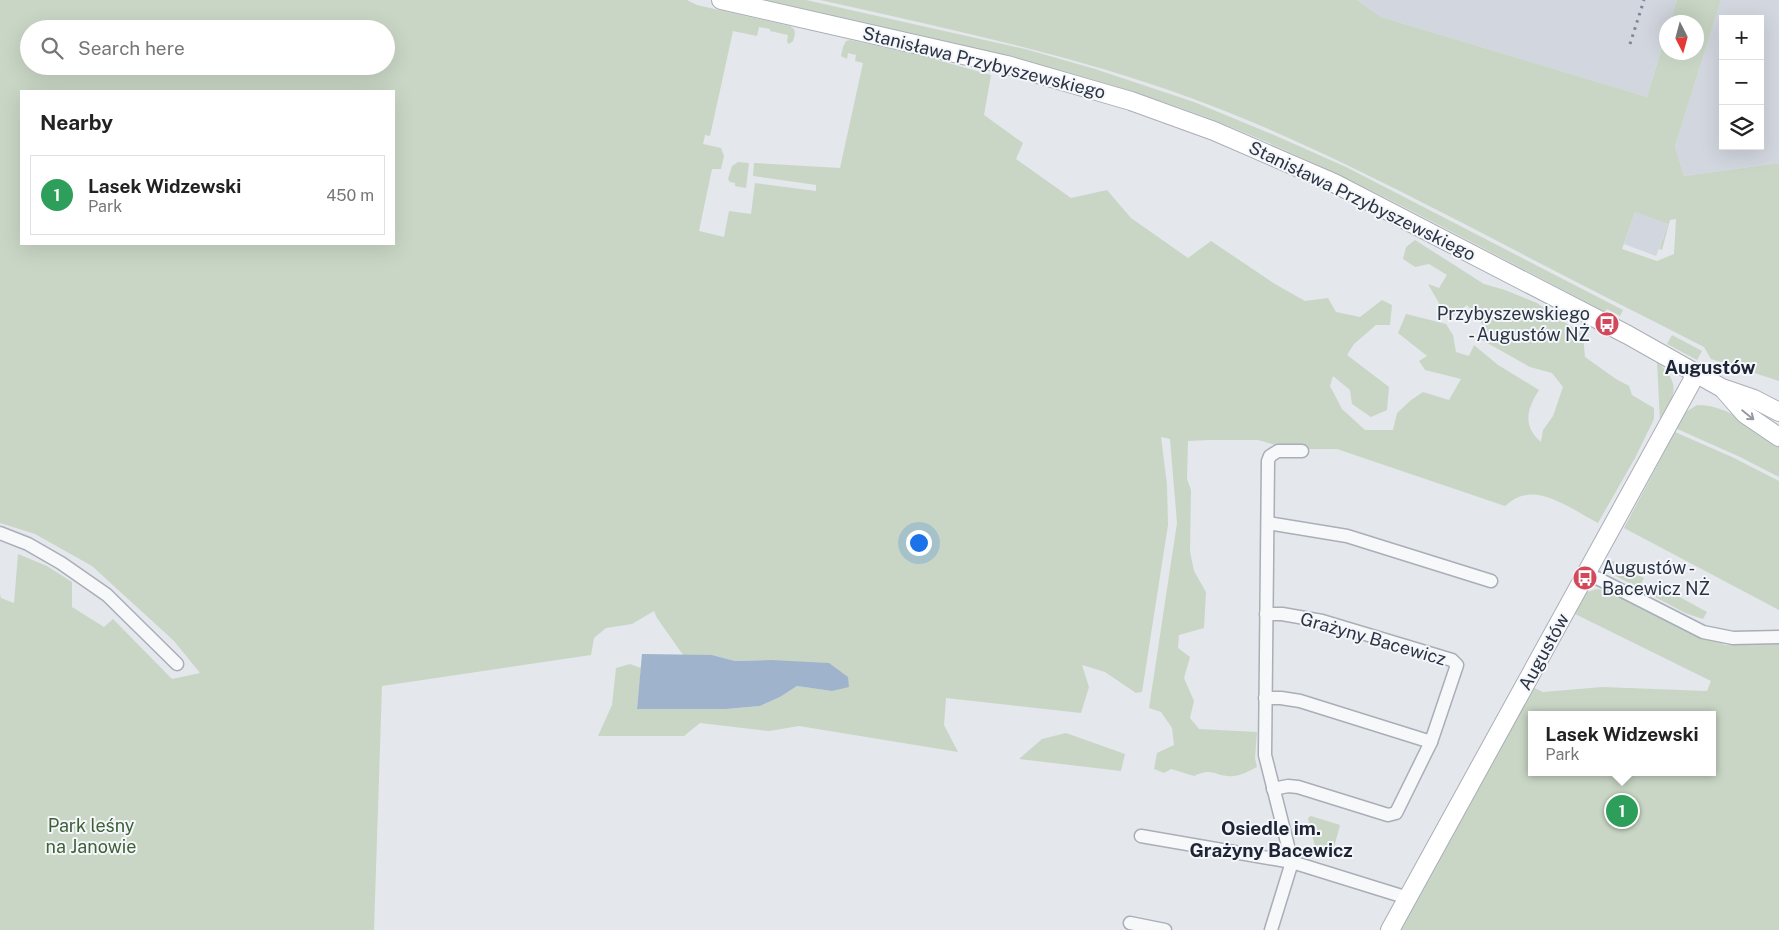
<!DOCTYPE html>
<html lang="en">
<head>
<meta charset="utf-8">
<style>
	:root { --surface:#fff; --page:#f6f6f6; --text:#222; --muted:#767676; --line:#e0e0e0; --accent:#d1495b }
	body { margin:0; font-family:"Public Sans",sans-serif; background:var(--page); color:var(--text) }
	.controls { position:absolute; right:15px; top:15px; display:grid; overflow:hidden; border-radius:0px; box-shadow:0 5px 20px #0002 }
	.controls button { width:45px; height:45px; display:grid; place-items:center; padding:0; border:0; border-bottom:1px solid var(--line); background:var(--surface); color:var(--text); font:25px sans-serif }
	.compass { position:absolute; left:1659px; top:15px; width:45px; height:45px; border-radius:50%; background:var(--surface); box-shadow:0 5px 20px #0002; rotate:174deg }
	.you { position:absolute; left:918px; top:542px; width:18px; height:18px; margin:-12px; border:4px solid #fff; border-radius:50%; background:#1a73e8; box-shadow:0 0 0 8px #1a73e833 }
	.badge { display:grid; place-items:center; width:32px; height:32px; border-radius:50%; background:var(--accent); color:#fff; font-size:16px; font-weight:700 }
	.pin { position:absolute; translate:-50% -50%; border:2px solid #fff; box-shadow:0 1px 5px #0006 }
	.popup { position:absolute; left:1528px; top:711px; width:188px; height:65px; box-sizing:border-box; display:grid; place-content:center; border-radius:0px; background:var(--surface); filter:drop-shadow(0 1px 4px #0005); font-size:16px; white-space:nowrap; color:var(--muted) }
	.popup b { font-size:19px; color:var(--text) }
	.popup::after { content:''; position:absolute; left:50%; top:100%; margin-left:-10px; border:10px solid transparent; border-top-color:var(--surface) }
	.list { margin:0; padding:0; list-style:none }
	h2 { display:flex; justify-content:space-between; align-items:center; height:65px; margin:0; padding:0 20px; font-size:21px }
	h2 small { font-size:16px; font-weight:400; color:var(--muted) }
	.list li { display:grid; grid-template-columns:32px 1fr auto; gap:15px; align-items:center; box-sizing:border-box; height:80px; margin:0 10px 10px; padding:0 10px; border:1px solid var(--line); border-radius:0px }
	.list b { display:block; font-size:19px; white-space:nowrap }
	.list p { margin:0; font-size:16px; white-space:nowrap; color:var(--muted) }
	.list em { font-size:16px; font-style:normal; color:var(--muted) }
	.icon { flex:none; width:28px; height:28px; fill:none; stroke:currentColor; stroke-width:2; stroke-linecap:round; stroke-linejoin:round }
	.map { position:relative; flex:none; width:1779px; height:930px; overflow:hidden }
	.search { position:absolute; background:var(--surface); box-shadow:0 5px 20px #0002; left:20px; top:20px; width:375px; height:55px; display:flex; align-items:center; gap:12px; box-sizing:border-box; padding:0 18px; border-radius:28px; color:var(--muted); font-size:19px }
	.panel { position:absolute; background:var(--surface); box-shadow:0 5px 20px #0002; left:20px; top:90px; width:375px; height:155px; border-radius:0px }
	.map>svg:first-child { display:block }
	.built { fill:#d2d6de; fill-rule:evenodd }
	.green { fill:#c9d6c5; fill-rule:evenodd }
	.water { fill:#9fb4cc }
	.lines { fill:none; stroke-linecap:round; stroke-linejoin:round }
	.street-casing { stroke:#a9aeb7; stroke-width:15 }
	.secondary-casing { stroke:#a9aeb7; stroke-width:20 }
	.street { stroke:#f7f8fa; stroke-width:12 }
	.secondary { stroke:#fff; stroke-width:18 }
	.rail { stroke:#7d8696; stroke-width:3; stroke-dasharray:2.5 5; stroke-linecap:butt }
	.oneway { stroke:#959aa2 }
	.labels { text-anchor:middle; stroke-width:4; stroke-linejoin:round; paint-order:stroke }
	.street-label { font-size:18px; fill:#2b3445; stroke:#f4f6f9 }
	.poi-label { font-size:18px; fill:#2b3445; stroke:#f4f6f9; text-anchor:end }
	.park-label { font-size:18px; fill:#3f6138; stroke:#f4f6f9 }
	.neighbourhood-label { font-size:19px; font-weight:bold; fill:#1d2536; stroke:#f4f6f9 }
</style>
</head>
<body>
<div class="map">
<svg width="1779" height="930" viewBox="0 0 1779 930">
	<rect width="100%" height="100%" fill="#e4e7ec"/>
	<g class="built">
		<polygon points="1357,0 1677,0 1670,22 1666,22 1666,34 1647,97 1381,17"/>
		<path d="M1721,0H1779V163L1684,176L1675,146ZM1723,19H1760V146H1723Z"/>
		<polygon points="1635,212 1668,224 1656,256 1624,244"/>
	</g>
	<g class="green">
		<path d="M0,0H687L697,5L790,26L794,29L795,34L793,41L789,44L787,42L788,35L770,31V29L759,27L757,36L733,31L710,136L705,135L703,144L721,148L724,156L721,169H712L699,231L724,237L729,211L751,214L755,183L816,191V185L753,176L754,163L840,168L863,63L855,61L856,55L848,53L847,59L841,56L843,47L846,41L850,40L923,56L991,75L984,115L1023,143L1016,159L1071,198L1107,190L1131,218L1188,258L1211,241L1275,284L1305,301L1328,298L1336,312L1360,317L1382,300L1392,305L1390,325H1376L1354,344L1347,355L1389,387L1387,410L1371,417L1352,404L1350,390L1333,376L1330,386L1342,409L1365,430H1393L1397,413L1411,400L1423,392L1449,400L1461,379L1425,370L1419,361L1427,356L1398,333L1406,314L1446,324L1453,335L1456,352L1469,356L1474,345L1498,365L1539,390C1527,409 1522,426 1541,442L1543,430L1553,416L1563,387L1552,373L1530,367L1482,340L1483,325L1467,305L1448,319L1428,284L1439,288L1447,275L1429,264L1415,267L1403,259L1406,247L1415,240L1484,284L1505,290L1537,303L1583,335L1585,357L1616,379L1629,386L1632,395L1654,408V419L1635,458L1598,523C1578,513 1545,488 1522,496C1516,497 1510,502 1505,506L1337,449H1290L1258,440H1209L1188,441L1187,479L1191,490L1190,551L1194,571L1206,592L1204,628L1179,635L1178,648L1190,657L1184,678L1194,701L1190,718L1199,729L1257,732L1255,758L1257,767C1249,771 1242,775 1234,776C1217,778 1213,766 1194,776L1171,769L1164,773L1154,769L1157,753L1174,745L1172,728L1161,712L1149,708L1177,523L1170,439L1161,437L1167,485L1168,525L1142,692L1136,693L1105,672L1082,665L1089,687L1081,713L946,698L944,725L958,752L799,726L769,731L700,723L684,736H598L612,705L616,668L630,664L641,668L637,709H726L760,706L780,697L797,686L832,691L771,660L735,661L712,655H683L657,618L654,611L632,624L606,628L594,638L591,655L382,686L374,930H0V594L1,598L14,603L18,554L47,566L72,582V607L104,627L113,619L172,679L200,673L174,641L92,566L35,534L0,523ZM29,29H386V66H29ZM21,91H394V244H21Z"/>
		<path d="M758,0H806L1025,49L1095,69L1194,102L1274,135L1346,167L1623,310L1620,316L1607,309L1605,312C1473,244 1342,169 1203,116C1059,62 908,33 758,0Z"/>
		<path d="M820,0H1357L1381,17L1647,97L1666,34V52H1696V22H1670L1677,0H1721L1675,146L1684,176L1779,163V381L1711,359L1704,347C1630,309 1556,272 1482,233C1387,184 1292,135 1191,98C1070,54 945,28 820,0ZM1635,212L1668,224L1659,249L1662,250L1670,220L1676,219L1674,254L1657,261L1622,249Z"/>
		<polygon points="738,162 749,163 746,188 735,186 735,183 730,182 728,179 732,166"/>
		<polygon points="1672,335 1702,351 1697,360 1667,344"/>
		<path d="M1657,362C1682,383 1675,397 1660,421Z"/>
		<path d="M1697,405C1729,405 1755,429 1779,447V477L1740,457L1673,427L1681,415Z"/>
		<polygon points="1675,432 1732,457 1779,481 1779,610 1624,528"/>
		<polygon points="1607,558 1644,578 1639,588 1608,572 1604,565"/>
		<polygon points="1646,583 1655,587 1656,584 1707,612 1703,619 1685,613 1642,590"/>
		<path d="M1597,589L1607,591L1688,632L1726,645L1779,641V930H1400L1532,687L1543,692L1602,687L1707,691L1711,681L1573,613L1584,593ZM1532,715H1712V772H1532Z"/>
		<polygon points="1066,733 1125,754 1121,771 1019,759 1042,739"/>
		<polygon points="1311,816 1340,825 1333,851 1315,846 1308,818"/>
	</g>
	<polygon class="water" points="642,654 712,655 735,661 771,660 829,663 848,677 849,687 832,691 797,686 780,697 760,706 726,709 637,709"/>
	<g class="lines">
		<defs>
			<g id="street">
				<polyline points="1268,523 1347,536 1491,581"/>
				<polyline points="0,533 28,544 61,563 107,595 177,664"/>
				<polyline points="1587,573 1703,632 1733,638 1779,637"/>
				<polyline points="1266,614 1282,614 1322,621 1452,660 1457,665 1431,742 1396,813 1388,815 1298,787 1288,786 1273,789"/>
				<polyline points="1265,698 1281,698 1300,701 1431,742"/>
				<polyline points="1141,836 1292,862 1408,898"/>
				<polyline points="1130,923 1165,930"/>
				<polyline points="1271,930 1292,862 1265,755 1268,461 1270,456 1278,451 1302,451"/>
			</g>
			<g id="secondary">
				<polyline points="721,0 1007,65 1131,101 1214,131 1334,183 1628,335 1722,388 1754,399 1779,412"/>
				<polyline points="1724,390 1745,414 1779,437"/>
				<polyline points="1390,930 1696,374"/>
			</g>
		</defs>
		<use href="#street" class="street-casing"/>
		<use href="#secondary" class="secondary-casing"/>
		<use href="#street" class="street"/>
		<use href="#secondary" class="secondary"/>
		<polyline class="rail" points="1630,44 1644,0"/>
	</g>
	<defs><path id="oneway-shaft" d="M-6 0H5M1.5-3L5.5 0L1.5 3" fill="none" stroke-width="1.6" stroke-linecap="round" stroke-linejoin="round" transform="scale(1.25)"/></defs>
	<use class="oneway" href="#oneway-shaft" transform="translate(1748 415) rotate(39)"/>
	<defs>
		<symbol id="bus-disc" viewBox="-11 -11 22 22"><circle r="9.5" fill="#d1495b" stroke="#f4f6f9"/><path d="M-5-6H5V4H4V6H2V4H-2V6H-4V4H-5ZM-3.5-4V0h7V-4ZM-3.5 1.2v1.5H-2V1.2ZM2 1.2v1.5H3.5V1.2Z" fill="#fff"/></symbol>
	</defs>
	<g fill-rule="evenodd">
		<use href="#bus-disc" x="1593" y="310" width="28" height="28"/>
		<use href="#bus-disc" x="1571" y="564" width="28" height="28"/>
	</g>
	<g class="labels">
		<g class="street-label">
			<text transform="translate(984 63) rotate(14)" y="6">Stanisława Przybyszewskiego</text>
			<text transform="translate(1362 201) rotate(26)" y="6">Stanisława Przybyszewskiego</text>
			<text transform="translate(1373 639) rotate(16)" y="6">Grażyny Bacewicz</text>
			<text transform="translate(1544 652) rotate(-61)" y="6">Augustów</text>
		</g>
		<g class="poi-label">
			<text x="1590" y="320">Przybyszewskiego<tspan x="1590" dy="21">- Augustów NŻ</tspan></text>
			<text x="1602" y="574" text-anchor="start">Augustów -<tspan x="1602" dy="21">Bacewicz NŻ</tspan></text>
		</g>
		<g class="park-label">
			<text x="91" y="832">Park leśny<tspan x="91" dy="21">na Janowie</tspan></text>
		</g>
		<g class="neighbourhood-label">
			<text x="1710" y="374">Augustów</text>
			<text x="1271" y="835">Osiedle im.<tspan x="1271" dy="22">Grażyny Bacewicz</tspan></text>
		</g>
	</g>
</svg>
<div class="controls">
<button>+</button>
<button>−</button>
<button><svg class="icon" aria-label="layers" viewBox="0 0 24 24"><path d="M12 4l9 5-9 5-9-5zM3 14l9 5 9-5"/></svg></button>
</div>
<svg class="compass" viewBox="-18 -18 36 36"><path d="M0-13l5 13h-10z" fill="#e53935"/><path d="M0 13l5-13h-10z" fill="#767676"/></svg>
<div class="you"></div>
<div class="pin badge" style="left:1622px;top:811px;background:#2e9e5b">1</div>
<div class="popup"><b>Lasek Widzewski</b>Park</div>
<div class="search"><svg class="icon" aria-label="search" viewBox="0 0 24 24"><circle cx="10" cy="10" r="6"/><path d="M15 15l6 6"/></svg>Search here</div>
<section class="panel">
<h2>Nearby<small></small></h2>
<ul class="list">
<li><span class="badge" style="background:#2e9e5b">1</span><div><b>Lasek Widzewski</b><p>Park</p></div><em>450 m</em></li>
</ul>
</section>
</div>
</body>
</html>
